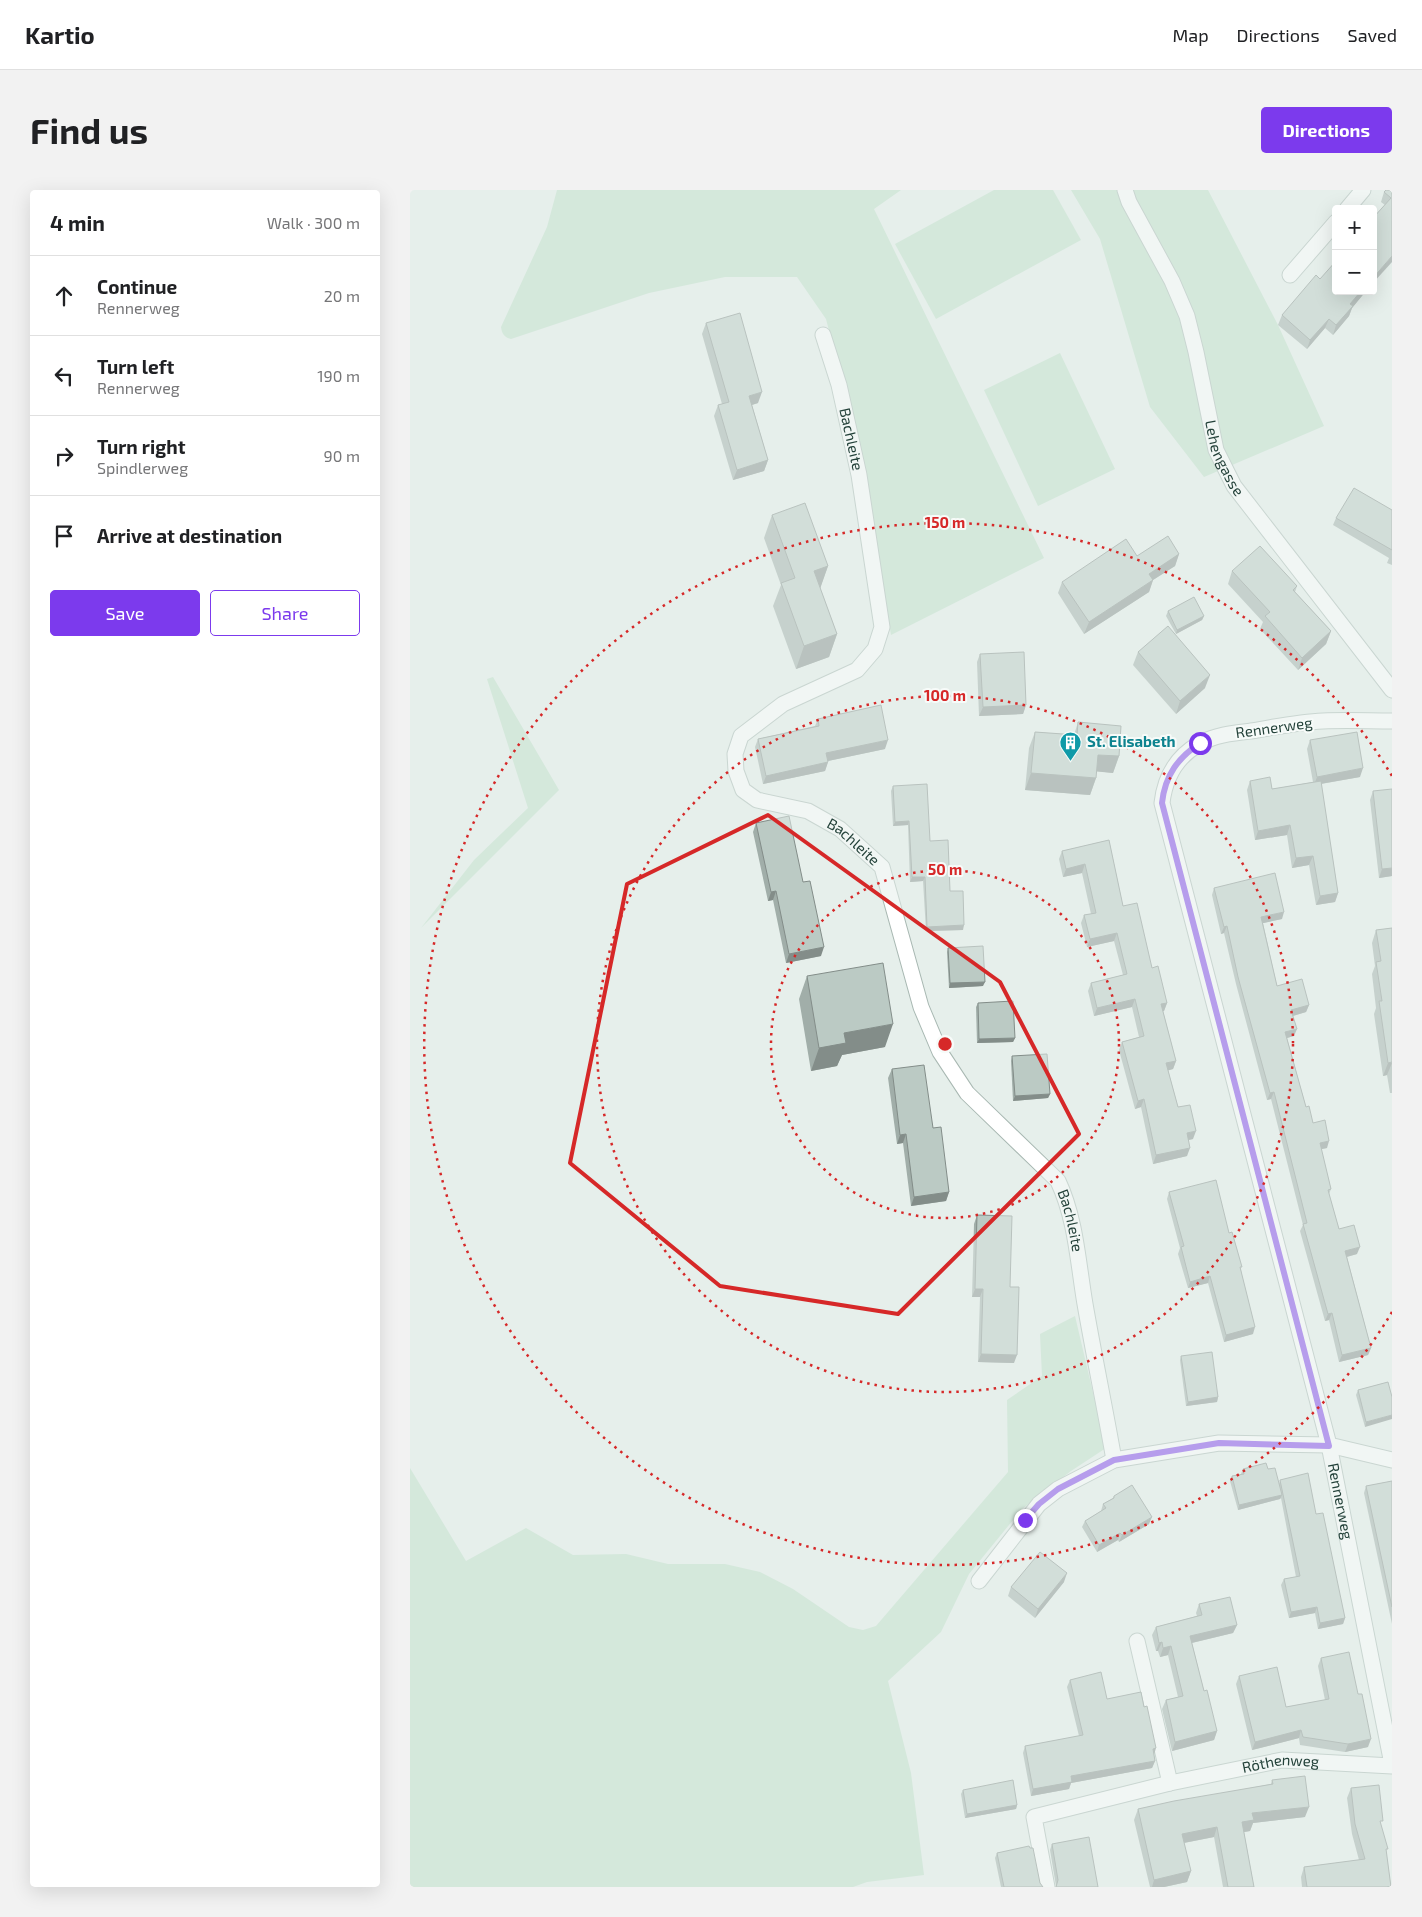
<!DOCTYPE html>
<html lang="en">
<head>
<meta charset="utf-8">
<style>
	:root { --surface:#fff; --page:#f2f2f2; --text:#202124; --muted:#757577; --line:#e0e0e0; --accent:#7c3aed }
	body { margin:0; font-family:"Exo 2",sans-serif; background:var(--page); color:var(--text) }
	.controls { position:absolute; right:15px; top:15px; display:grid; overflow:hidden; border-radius:5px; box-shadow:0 5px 20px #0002 }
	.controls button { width:45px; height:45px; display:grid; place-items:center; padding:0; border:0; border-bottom:1px solid var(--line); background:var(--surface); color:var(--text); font:25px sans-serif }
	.stop { position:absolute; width:15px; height:15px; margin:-11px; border:4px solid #7c3aed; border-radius:50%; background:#fff }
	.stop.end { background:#7c3aed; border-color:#fff; box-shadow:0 1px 5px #0008 }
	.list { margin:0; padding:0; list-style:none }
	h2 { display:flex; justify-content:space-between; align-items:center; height:65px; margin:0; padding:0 20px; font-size:21px }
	h2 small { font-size:16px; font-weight:400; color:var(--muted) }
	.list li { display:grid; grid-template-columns:32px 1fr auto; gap:15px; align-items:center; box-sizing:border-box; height:80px; padding:0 20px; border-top:1px solid var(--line) }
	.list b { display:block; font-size:19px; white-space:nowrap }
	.list p { margin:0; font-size:16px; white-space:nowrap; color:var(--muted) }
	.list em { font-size:16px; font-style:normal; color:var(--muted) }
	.actions { display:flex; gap:10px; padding:15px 20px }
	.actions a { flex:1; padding:11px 0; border:1px solid var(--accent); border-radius:5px; text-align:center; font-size:18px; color:var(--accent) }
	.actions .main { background:var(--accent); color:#fff }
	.icon { flex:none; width:28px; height:28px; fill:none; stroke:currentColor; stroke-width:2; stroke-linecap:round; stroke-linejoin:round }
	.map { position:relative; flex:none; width:982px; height:1697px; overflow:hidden; border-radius:5px }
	header { display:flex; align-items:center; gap:30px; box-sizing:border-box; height:70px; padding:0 25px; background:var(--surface); border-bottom:1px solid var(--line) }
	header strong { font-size:24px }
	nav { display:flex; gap:28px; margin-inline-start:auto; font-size:18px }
	.intro { display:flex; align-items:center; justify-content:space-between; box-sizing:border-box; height:120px; padding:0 30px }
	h1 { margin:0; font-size:35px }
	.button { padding:12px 22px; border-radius:5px; background:var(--accent); color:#fff; font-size:18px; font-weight:700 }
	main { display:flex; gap:30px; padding:0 30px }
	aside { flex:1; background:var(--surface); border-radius:5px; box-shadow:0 5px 20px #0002 }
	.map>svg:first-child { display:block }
	.green { fill:#bfe0c8 }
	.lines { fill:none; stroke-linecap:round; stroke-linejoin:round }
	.street-casing { stroke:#a8b8b2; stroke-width:17 }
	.street { stroke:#fff; stroke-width:15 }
	.wall { fill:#a1aea9 }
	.shaded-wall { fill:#838d89 }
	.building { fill:#bbcac4; stroke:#838d89 }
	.route { stroke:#7c3aed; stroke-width:6 }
	.marked { fill:none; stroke:#d62828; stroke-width:4; stroke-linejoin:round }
	.ring { fill:none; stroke:#d62828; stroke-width:2.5; stroke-dasharray:2.5 5 }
	.labels { text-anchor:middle; stroke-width:4; stroke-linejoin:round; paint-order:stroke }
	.street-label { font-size:15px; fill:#24423a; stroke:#f7fbf9 }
	.culture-label { font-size:15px; font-weight:bold; fill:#0d838f; stroke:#f7fbf9; text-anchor:start }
	.centre { fill:#d62828; stroke:#f7fbf9; stroke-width:2.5 }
	.ring-label { font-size:15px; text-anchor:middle; font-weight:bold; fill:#d62828; stroke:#f7fbf9; stroke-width:4; stroke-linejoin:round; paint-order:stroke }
</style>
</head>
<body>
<header>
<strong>Kartio</strong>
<nav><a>Map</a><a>Directions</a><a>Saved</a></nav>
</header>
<div class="intro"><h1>Find us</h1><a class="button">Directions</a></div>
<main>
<aside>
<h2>4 min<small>Walk · 300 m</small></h2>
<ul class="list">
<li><svg class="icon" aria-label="ahead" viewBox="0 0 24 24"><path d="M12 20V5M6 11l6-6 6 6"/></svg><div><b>Continue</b><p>Rennerweg</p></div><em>20 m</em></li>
<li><svg class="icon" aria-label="left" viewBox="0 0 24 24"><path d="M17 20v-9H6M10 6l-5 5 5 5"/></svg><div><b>Turn left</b><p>Rennerweg</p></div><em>190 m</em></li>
<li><svg class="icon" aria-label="right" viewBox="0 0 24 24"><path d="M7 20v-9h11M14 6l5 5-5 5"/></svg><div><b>Turn right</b><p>Spindlerweg</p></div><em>90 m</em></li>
<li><svg class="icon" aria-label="arrive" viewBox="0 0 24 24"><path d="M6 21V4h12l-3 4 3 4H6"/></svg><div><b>Arrive at destination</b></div></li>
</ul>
<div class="actions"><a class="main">Save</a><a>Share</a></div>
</aside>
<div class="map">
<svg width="982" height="1697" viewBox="0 0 982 1697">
	<rect width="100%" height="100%" fill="#e6efeb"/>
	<g class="green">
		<path d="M147,0H491L464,19L634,368L481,445L449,257L416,129L387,87H315L239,103L101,149C94,147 92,144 91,137L137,37Z"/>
		<polygon points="584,0 643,0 671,50 526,129 485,54"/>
		<polygon points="661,0 798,0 868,135 914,236 794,287 740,217 690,49"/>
		<polygon points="650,163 705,279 628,316 574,200"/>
		<polygon points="83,487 149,600 11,738 64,670 118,618 77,489"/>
		<polygon points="665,1126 696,1258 661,1281 612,1319 559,1384 531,1442 478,1491 501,1583 514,1685 457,1692 443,1697 0,1697 0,1278 56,1371 116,1338 163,1365 216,1364 258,1374 315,1374 350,1382 383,1399 439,1437 453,1440 466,1436 598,1282 597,1210 632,1186 630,1144"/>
	</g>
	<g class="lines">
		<defs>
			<g id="street">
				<path id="s1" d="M715,0L719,12L762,91L777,126L786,162L806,260L824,296L982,500"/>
				<polyline points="937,19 953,0"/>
				<polyline points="880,85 926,32"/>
				<path id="s2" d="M413,145L429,195L449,285L472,437L465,459L447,480L373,514L331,546L325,564L326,581L333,600L347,610L398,621L430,639L472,677L511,817L530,862L557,903L648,991C666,1029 668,1073 675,1114C684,1166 695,1218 704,1270"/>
				<path id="s3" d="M982,531C959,531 936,530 913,531C889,532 865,537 841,541C823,543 804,545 789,554C766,567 755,587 752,613L919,1255L982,1574"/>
				<polyline points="569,1391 629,1314 648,1299 704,1270 809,1253 919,1255 982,1270"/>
				<polyline points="727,1451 760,1593"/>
				<path id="s4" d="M637,1697L624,1627L760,1593L872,1570L982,1576"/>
			</g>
		</defs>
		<use href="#street" class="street-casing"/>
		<use href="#street" class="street"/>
	</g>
	<g class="wall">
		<polygon points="982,0 963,93 975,15 971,12 974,2"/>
		<polygon points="926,101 956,101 942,118 939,126 923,145 915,138 897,159 868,135 872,125"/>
		<polygon points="296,133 348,213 342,215 358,270 354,281 323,290 304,226 308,215 312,214 292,144"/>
		<polygon points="982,320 982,375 977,373 979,368 923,335 926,328"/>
		<polygon points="362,325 418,376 410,398 427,444 419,467 386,479 363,416 371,395 354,348"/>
		<polygon points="769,364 765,376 743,390 739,402 674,444 648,403 652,392 727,366"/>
		<polygon points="822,381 887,396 885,402 921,441 916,454 888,480 850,439 853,432 818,394"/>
		<polygon points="758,421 794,426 792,430 766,444 756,426"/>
		<polygon points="728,462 795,498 766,524 723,475"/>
		<polygon points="570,464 616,515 613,524 569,526 567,472"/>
		<polygon points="408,529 475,559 418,571 418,572 415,581 353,594 345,557 348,549 405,536"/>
		<polygon points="668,532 709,566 703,583 686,581 686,588 680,605 615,600 619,558 625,542 664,545"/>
		<polygon points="900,550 950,587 911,594 928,703 925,712 906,715 899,675 882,678 877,645 845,650 837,600 840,591 862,599 903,592 897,559"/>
		<polygon points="483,596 520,651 540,701 553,740 516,741 513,691 500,692 498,635 483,636 481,601"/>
		<polygon points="963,601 982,686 969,688 960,610"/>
		<polygon points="346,633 393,692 411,766 376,773 363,710 358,711 343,642"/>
		<polygon points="699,650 713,716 757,813 754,821 753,821 766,871 763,879 758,880 768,917 783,949 778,950 777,966 743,974 731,917 725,919 709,860 712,852 729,847 722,817 684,826 678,801 681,793 713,785 704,751 677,757 671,733 674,725 681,724 672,683 653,687 649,669 652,661"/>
		<polygon points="804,698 872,729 853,733 867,796 899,815 896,822 883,826 884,846 877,848 896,917 903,933 917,958 911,959 921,999 919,1004 929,1039 947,1064 937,1067 961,1158 958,1165 929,1172 919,1130 915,1131 890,1041 893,1035 861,909 857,910 826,794 814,743 811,744 802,705"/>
		<polygon points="982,738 982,903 980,903 977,885 973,886 964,824 966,818 962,784 965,776 962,753 966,740"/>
		<polygon points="538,758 573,796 539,798 537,762"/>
		<polygon points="397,786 475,857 432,865 427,876 401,881 389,809"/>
		<polygon points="568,813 605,848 603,852 567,853 566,817"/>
		<polygon points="602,866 640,904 638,908 603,911 601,871"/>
		<polygon points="482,879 523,938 539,1002 536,1011 501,1016 493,953 487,954 478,888"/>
		<polygon points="759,1002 819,1043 831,1080 843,1144 814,1152 798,1093 778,1098 768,1064 770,1058 757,1009"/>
		<polygon points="567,1025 600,1097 604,1173 568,1172 570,1107 562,1107 564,1034"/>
		<polygon points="771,1166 808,1207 807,1212 776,1216 770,1170"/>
		<polygon points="978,1192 955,1237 946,1205 948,1200"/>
		<polygon points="833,1279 858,1279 869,1294 870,1290 906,1324 935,1428 933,1434 908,1439 905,1423 879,1428 871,1395 874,1389 886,1387 871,1308 870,1309 828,1320 820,1291 822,1286 831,1284"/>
		<polygon points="982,1291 982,1434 954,1303 956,1296"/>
		<polygon points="704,1306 739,1334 709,1352 708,1350 687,1362 672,1337 675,1331 691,1321 693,1314 703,1308"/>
		<polygon points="654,1392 625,1428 598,1406 601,1397"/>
		<polygon points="789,1414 827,1435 823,1443 782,1453 794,1501 807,1541 804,1550 762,1561 752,1519 756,1510 768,1507 758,1465 750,1467 748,1461 746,1461 742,1445 746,1437 787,1426 786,1423"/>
		<polygon points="911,1468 958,1557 935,1562 890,1555 889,1548 842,1560 826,1494 829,1486 876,1517 915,1510 908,1476"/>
		<polygon points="660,1490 697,1509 744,1565 745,1571 742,1578 661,1593 659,1599 621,1606 613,1563 615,1556 669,1546 657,1497"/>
		<polygon points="862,1590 895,1627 843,1633 840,1641 834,1642 844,1697 813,1697 804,1647 774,1653 781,1681 777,1692 754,1697 740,1697 724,1630 728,1619 861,1594"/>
		<polygon points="941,1598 971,1636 976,1662 981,1697 892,1697 891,1687 894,1677 949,1670 942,1644 937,1608"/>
		<polygon points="553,1600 607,1615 606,1619 555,1628 551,1604"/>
		<polygon points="642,1654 688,1697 646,1696 640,1660"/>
		<polygon points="620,1658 630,1693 633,1697 591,1697 585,1668 587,1663"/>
	</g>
	<g class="shaded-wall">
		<polygon points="982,66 982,72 963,93 963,88"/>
		<polygon points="951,101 956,101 942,118 939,126 923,145 926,135 940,114"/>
		<polygon points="919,129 915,138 897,159 900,150"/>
		<polygon points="352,202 348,213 335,217 339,206"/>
		<polygon points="358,270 354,281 323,290 327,280"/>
		<polygon points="769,364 765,376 735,395 739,384"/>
		<polygon points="418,376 410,399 404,381"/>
		<polygon points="743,390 739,402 674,444 679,432"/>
		<polygon points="794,426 792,430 766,444 767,440"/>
		<polygon points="921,441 916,454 888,480 892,468"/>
		<polygon points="427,444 419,467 386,479 394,456"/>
		<polygon points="800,485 795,498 766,524 770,511"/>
		<polygon points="616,515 613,524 569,526 573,517"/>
		<polygon points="478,550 475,559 413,572 416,563"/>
		<polygon points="688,565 709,566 703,583 682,581"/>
		<polygon points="418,572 415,581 353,594 356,586"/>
		<polygon points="953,578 950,587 904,595 907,587"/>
		<polygon points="621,583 686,588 680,605 615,600"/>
		<polygon points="499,631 498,635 483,636 485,632"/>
		<polygon points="880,635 877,645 845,650 848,641"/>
		<polygon points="903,666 899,675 882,678 886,668"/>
		<polygon points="675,674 672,683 653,687 656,679"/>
		<polygon points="982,678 982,686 969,688 972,679"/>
		<polygon points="502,687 515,687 513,691 500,692"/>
		<polygon points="366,701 363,710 358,711 361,702"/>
		<polygon points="928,703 925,712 906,715 910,706"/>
		<polygon points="874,722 872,729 849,734 851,727"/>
		<polygon points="554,735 553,740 516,741 517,737"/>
		<polygon points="817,736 814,743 811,744 814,737"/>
		<polygon points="707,743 704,751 677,757 680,749"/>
		<polygon points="414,757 411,766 376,773 379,764"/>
		<polygon points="575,792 573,796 539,798 540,793"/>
		<polygon points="725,809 722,817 684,826 687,818"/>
		<polygon points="757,813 754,821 748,822 751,814"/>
		<polygon points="899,815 896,822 879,827 881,820"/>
		<polygon points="483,834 475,857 432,865 427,876 401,881 409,858 434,843"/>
		<polygon points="887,839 884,846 873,849 875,842"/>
		<polygon points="605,848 603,852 567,853 569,849"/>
		<polygon points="766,871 763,879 753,882 756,873"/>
		<polygon points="978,873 982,873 977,885 973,886"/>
		<polygon points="864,902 861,909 857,910 860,903"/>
		<polygon points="640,904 638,908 603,911 605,906"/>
		<polygon points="734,909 731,917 725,919 728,911"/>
		<polygon points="786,941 783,949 774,951 777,943"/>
		<polygon points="496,944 493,953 487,954 490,945"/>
		<polygon points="919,951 917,958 907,960 910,953"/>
		<polygon points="780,958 777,966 743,974 746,965"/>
		<polygon points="539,1002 536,1011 501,1016 504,1007"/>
		<polygon points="950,1057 947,1064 932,1068 935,1061"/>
		<polygon points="800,1086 798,1093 778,1098 780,1092"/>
		<polygon points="565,1099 573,1099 570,1107 562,1107"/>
		<polygon points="922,1123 919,1130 915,1131 918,1124"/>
		<polygon points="845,1137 843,1144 814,1152 816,1145"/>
		<polygon points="961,1158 958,1165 929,1172 932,1165"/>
		<polygon points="571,1164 607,1165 604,1173 568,1172"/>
		<polygon points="808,1207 807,1212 776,1216 778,1212"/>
		<polygon points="982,1225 982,1229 955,1237 956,1232"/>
		<polygon points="872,1305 870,1309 828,1320 829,1315"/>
		<polygon points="742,1327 739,1334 709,1352 712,1345"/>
		<polygon points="710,1343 708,1350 687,1362 689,1355"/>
		<polygon points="657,1383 654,1392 625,1428 628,1419"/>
		<polygon points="907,1417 905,1423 879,1428 881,1422"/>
		<polygon points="935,1428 933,1434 908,1439 910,1433"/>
		<polygon points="827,1435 823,1443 777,1454 780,1446"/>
		<polygon points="752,1452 748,1461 746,1461 749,1453"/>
		<polygon points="761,1456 758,1465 750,1467 753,1458"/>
		<polygon points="891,1540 889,1548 842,1560 845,1552"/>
		<polygon points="807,1541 804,1550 762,1561 765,1552"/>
		<polygon points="961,1549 958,1557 935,1562 938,1554"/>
		<polygon points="746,1558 744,1565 743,1559"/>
		<polygon points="745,1571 742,1578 661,1593 659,1599 621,1606 623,1599 661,1586"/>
		<polygon points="607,1615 606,1619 555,1628 557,1624"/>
		<polygon points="899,1617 895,1627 843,1633 840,1641 828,1643 832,1632 842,1623"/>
		<polygon points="807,1637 804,1647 768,1654 772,1644"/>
		<polygon points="781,1681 777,1692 754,1697 742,1697 744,1690"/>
	</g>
	<g class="building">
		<polygon points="976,0 982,0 982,66 963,88 963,28 981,8 974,2"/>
		<polygon points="926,71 926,101 951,101 940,114 943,116 926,135 919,129 900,150 872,125 906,85 910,89"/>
		<polygon points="330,123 352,202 339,206 358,270 327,280 308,215 319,212 296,133"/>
		<polygon points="944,298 982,320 982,360 926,328"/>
		<polygon points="395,313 418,376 404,381 427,444 394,456 371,393 385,388 362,325"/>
		<polygon points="758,346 769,364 739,384 743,390 679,432 652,392 716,349 727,366"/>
		<polygon points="850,356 887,396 883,400 921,441 892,468 855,426 860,422 822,381"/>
		<polygon points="784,407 794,426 767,440 758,421"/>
		<polygon points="758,436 800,485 770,511 728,462"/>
		<polygon points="614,462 616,515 573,517 570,464"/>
		<polygon points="471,515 478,550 416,563 418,572 356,586 348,549 409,536 408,529"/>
		<polygon points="668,532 711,536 709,566 688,565 686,588 621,583 625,542 667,545"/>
		<polygon points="947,542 953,578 907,587 900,550"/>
		<polygon points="860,587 862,599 911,591 928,703 910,706 903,666 886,668 880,635 848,641 840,591"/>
		<polygon points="517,594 520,651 538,650 540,701 553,701 554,735 517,737 515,687 502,687 499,631 485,632 483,596"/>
		<polygon points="982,599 982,678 972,679 963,601"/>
		<polygon points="379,626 393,692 400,691 414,757 379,764 366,701 361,702 346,633"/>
		<polygon points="699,650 713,716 727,713 742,778 748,776 757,813 751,814 766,871 756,873 768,917 780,915 786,941 777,943 780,958 746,965 734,909 728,911 712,852 734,846 725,809 687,818 681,793 717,784 707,743 680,749 674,725 686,723 675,674 656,679 652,661"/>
		<polygon points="865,683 874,722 851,727 867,796 892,789 899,815 881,820 887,839 875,842 896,917 899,916 903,933 915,930 919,951 910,953 921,999 918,1000 929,1039 944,1035 950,1057 935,1061 961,1158 932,1165 922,1123 918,1124 893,1034 897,1033 864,902 860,903 828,787 817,736 814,737 804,698"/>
		<polygon points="982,738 982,872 978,873 969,811 972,811 966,772 971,771 966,740"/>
		<polygon points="573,756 575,792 540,793 538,758"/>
		<polygon points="473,773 483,834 434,843 436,853 409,858 397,786"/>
		<polygon points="603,811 605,848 569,849 568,813"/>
		<polygon points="637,864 640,904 605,906 602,866"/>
		<polygon points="514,875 523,938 531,937 539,1002 504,1007 496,944 490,945 482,879"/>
		<polygon points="806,990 819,1043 822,1042 832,1077 830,1077 845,1137 816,1145 800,1086 780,1092 771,1057 774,1056 759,1002"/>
		<polygon points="567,1025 602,1026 600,1097 609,1097 607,1165 571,1164 573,1099 565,1099"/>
		<polygon points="802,1162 808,1207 778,1212 771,1166"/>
		<polygon points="978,1192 982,1207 982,1225 956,1232 948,1200"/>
		<polygon points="856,1273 858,1279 865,1278 872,1305 829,1315 822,1286 834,1284 833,1279"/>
		<polygon points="898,1283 906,1324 913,1323 935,1428 910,1433 907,1417 881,1422 874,1389 890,1386 870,1290"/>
		<polygon points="982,1291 982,1417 956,1296"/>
		<polygon points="722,1295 742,1327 712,1345 710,1343 689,1355 675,1331 696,1318 693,1314 704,1308 704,1306"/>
		<polygon points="630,1362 657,1383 628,1419 601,1397"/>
		<polygon points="820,1407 827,1435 780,1446 794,1501 797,1500 807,1541 765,1552 756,1510 773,1506 761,1456 753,1458 752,1452 749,1453 746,1437 792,1425 789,1414"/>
		<polygon points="939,1462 948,1504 952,1504 961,1549 938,1554 893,1547 891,1540 845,1552 829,1486 867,1477 876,1517 919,1509 911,1468"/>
		<polygon points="691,1482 697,1509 731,1502 734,1517 737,1516 746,1558 743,1559 745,1571 661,1586 662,1592 623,1599 615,1556 673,1545 660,1490"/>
		<polygon points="895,1586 899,1617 842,1623 844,1630 832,1632 844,1697 818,1697 807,1637 772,1644 781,1681 744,1690 728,1619 764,1611 863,1594 862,1590"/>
		<polygon points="603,1590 607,1615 557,1624 553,1600"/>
		<polygon points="969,1595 973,1631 970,1631 978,1659 976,1659 981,1697 897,1697 894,1677 955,1669 945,1634 941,1598"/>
		<polygon points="679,1647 688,1697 646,1697 648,1690 642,1654"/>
		<polygon points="619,1656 620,1658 623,1658 630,1693 633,1697 594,1697 587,1663"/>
	</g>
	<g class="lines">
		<path class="route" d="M615,1330L629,1314L648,1299L704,1270L809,1253L919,1256L752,613C755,585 768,568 790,553"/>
	</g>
	<path d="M0 0H982V1697H0ZM358,625L590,792L669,944L488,1124L310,1096L160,973L217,694Z" fill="#e6efeb" fill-opacity=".55" fill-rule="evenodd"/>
	<path class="marked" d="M358,625L590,792L669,944L488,1124L310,1096L160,973L217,694Z"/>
	<g class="ring">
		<circle cx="535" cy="854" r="174"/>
		<circle cx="535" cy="854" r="348"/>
		<path d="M982 1122A521 521 0 1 1 982 586"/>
	</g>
	<defs>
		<symbol id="building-pin" viewBox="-11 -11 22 30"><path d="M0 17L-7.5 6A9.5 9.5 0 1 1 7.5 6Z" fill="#0f9aa8" stroke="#f7fbf9"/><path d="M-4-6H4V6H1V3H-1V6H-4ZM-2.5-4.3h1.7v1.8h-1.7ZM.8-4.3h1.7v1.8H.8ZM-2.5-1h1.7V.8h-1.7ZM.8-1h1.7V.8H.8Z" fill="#fff"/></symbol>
	</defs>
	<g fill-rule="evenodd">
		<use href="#building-pin" x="648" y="540" width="25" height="34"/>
	</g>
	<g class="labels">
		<g class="street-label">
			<text dy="5" stroke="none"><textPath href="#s2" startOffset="108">Bachleite</textPath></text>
			<text dy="5" stroke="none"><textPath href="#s1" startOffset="288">Lehengasse</textPath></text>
			<text transform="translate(864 538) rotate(-8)" y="5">Rennerweg</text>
			<text dy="5" stroke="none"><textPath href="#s2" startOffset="664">Bachleite</textPath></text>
			<text dy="5" stroke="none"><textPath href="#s2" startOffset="1114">Bachleite</textPath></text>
			<text dy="5" stroke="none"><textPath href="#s3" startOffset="989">Rennerweg</textPath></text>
			<text dy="5" stroke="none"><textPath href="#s4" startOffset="324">Röthenweg</textPath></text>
		</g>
		<g class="culture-label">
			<text x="677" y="557">St. Elisabeth</text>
		</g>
	</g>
	<circle cx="535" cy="854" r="8" class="centre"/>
	<g class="ring-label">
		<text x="535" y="338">150 m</text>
		<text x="535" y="511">100 m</text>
		<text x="535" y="685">50 m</text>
	</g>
</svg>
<div class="controls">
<button>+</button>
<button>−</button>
</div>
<div class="stop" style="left:790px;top:553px"></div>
<div class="stop end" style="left:615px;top:1330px"></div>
</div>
</main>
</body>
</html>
